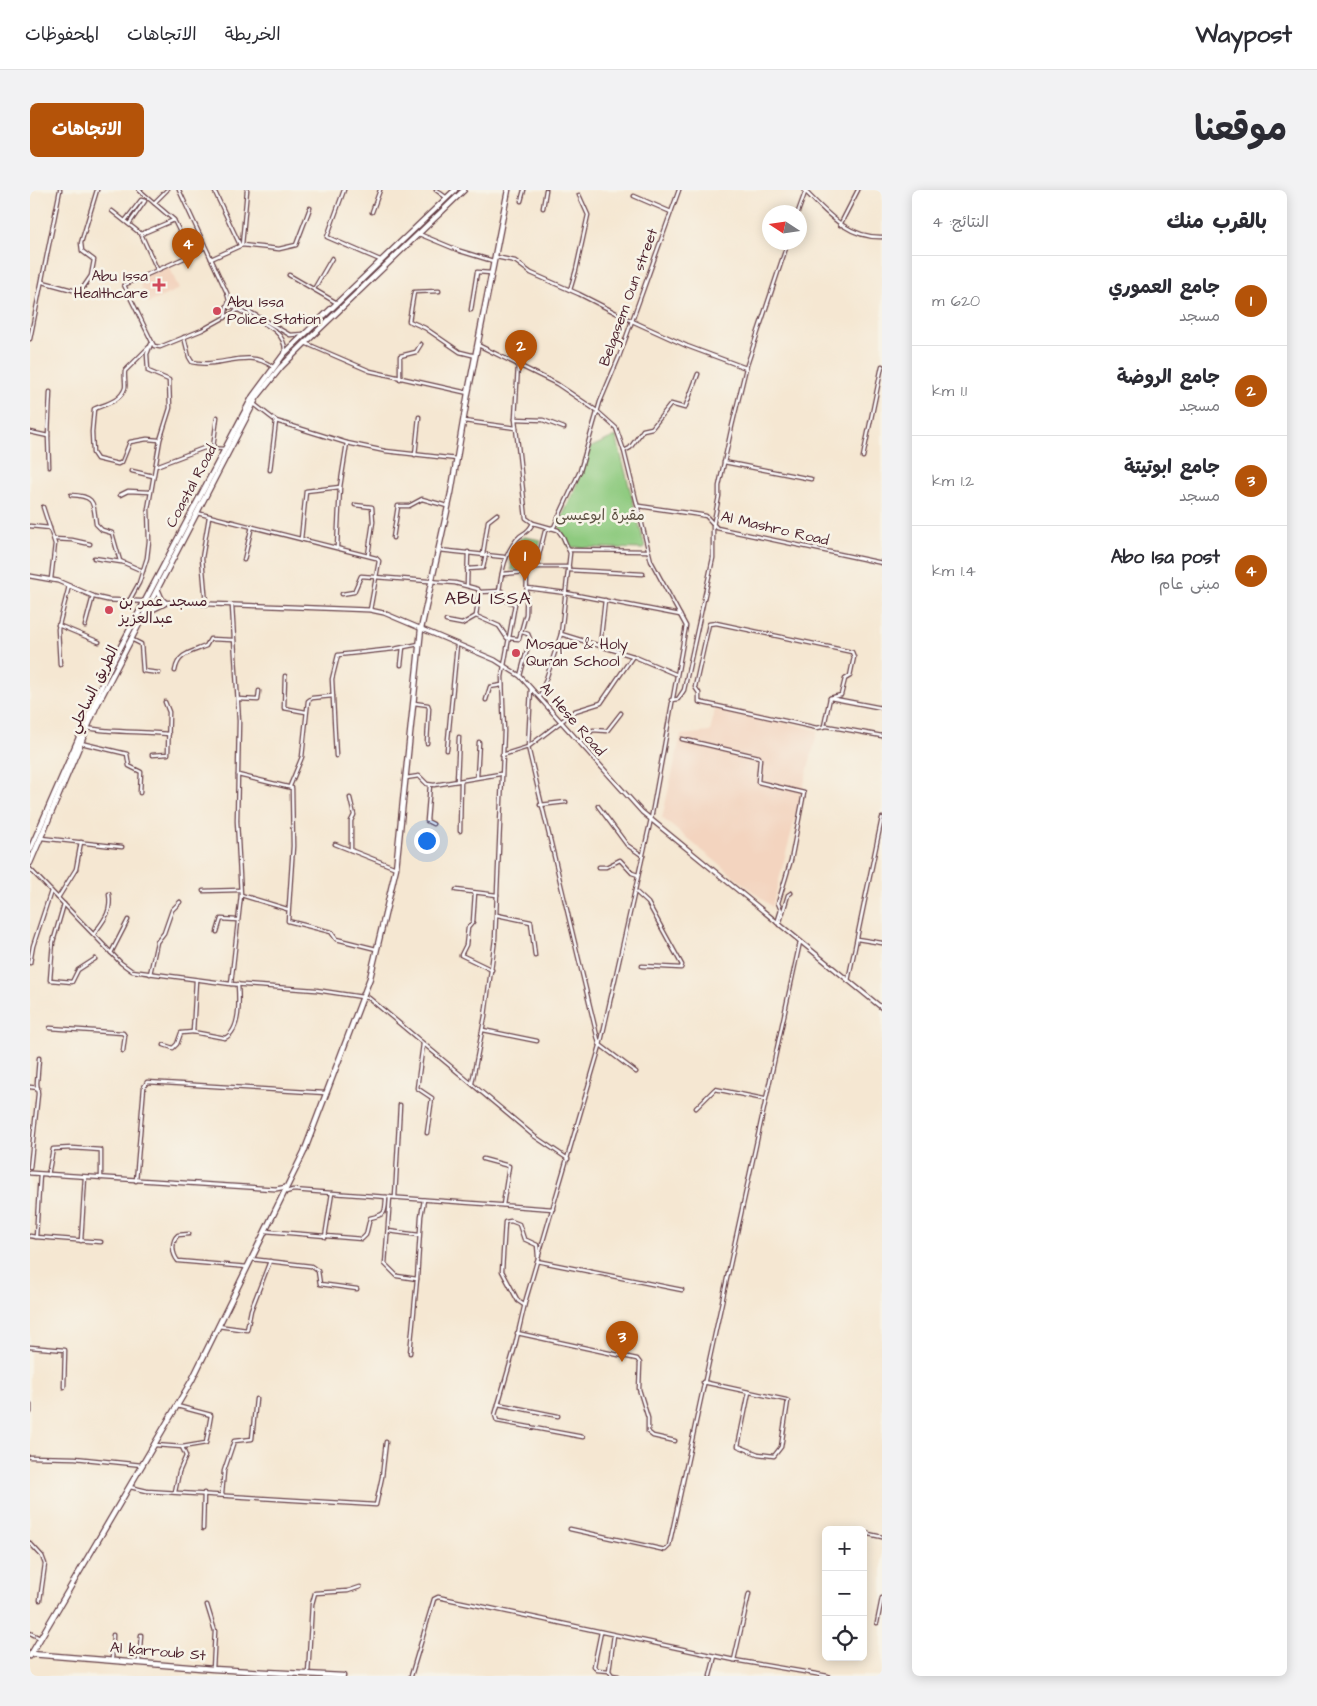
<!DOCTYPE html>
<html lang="ar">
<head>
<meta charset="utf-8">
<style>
	:root { --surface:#fff; --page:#f2f2f3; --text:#2b2b33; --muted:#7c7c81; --line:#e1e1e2; --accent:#b45309 }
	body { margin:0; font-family:"Architects Daughter","Playpen Sans Arabic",sans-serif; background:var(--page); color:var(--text); direction:rtl }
	.controls { position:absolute; right:15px; bottom:15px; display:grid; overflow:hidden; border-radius:8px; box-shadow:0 2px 12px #0003 }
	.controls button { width:45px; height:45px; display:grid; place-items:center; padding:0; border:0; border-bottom:1px solid var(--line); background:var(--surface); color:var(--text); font:25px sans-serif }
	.compass { position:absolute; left:732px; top:15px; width:45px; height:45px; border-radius:50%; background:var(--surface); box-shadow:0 2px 12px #0003; rotate:282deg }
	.you { position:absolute; left:396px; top:650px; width:18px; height:18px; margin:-12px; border:4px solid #fff; border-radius:50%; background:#1a73e8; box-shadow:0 0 0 8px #1a73e833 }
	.badge { display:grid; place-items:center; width:32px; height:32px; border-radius:50%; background:var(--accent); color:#fff; font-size:16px; font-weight:700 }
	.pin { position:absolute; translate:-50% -41px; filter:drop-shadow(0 1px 2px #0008) }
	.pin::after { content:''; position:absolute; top:26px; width:18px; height:15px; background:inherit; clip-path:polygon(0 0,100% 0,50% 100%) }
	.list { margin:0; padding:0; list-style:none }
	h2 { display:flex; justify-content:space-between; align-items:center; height:65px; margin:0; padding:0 20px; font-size:21px }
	h2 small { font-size:16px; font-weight:400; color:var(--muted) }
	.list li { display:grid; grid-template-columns:32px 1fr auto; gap:15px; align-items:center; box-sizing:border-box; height:90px; padding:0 20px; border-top:1px solid var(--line) }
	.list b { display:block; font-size:19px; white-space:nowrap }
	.list p { margin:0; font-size:16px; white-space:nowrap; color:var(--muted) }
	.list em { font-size:16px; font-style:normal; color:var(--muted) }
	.icon { flex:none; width:28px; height:28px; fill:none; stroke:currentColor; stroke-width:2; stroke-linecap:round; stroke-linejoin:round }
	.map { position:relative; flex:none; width:852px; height:1486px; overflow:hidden; direction:ltr; border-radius:8px }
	header { display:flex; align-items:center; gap:30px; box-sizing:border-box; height:70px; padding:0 25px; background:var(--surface); border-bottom:1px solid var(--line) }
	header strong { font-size:24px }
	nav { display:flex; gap:28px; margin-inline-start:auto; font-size:18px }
	.intro { display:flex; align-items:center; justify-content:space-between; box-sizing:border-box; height:120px; padding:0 30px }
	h1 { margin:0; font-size:35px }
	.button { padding:12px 22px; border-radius:8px; background:var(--accent); color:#fff; font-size:18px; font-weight:700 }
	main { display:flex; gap:30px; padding:0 30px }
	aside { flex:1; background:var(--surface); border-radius:8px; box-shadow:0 2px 12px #0003 }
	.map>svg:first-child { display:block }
	.built { fill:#f3d4bf }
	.green { fill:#8eca7f; stroke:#6c7455 }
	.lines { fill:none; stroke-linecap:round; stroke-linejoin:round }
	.minor-casing { stroke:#643d44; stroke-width:5 }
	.tertiary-casing { stroke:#643d44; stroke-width:5.5 }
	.primary-casing { stroke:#643d44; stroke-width:7 }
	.trunk-casing { stroke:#643d44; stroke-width:7 }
	.minor { stroke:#fff; stroke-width:2.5 }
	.tertiary { stroke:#fff; stroke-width:3 }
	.primary { stroke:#fff; stroke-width:4.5 }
	.trunk { stroke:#fff; stroke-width:4.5 }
	.poi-dot { fill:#d1495b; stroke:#f7f3e8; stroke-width:2 }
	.labels { text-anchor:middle; stroke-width:5; stroke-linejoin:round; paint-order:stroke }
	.poi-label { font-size:15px; fill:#4a1f2b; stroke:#f7f3e8; text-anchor:start }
	.street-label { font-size:15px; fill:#4a1f2b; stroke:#f7f3e8 }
	.park-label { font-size:15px; fill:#5e5244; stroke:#f7f3e8 }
	.quarter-label { font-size:18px; letter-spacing:1px; fill:#4a1f2b; stroke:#f7f3e8 }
</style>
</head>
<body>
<header>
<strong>Waypost</strong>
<nav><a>الخريطة</a><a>الاتجاهات</a><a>المحفوظات</a></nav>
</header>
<div class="intro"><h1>موقعنا</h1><a class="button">الاتجاهات</a></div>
<main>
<aside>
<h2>بالقرب منك<small>النتائج: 4</small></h2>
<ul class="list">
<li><span class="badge">1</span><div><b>جامع العموري</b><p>مسجد</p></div><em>620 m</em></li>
<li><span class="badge">2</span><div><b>جامع الروضة</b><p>مسجد</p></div><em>1.1 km</em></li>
<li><span class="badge">3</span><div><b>جامع ابوتيتة</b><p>مسجد</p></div><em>1.2 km</em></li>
<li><span class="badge">4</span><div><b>Abo Isa post</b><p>مبنى عام</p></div><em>1.4 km</em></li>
</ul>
</aside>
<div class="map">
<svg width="852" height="1486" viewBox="0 0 852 1486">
	<rect width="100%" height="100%" fill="#f7f3e8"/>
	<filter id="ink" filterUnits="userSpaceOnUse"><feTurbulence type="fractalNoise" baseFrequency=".02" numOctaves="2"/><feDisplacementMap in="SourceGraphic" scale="10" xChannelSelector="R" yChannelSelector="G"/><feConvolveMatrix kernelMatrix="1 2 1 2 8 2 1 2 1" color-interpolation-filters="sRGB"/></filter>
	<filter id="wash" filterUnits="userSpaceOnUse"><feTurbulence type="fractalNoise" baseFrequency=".0096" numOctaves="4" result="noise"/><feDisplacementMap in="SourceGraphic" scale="20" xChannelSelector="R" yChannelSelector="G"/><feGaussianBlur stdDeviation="1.12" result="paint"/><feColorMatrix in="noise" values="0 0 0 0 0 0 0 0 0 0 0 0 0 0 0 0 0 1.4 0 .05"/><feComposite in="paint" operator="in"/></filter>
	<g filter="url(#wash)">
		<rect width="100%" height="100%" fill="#f5e7d2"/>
		<g class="built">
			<polygon points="139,76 149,99 119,113 108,90"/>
			<polygon points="686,515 788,540 742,717 632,628 651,545 680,542"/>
		</g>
		<g class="green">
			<polygon points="586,246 615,357 613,359 539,357 528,335 544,302 559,258"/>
			<polygon points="495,347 511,350 504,374 488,380 481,380 483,360 490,349"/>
		</g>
	</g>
	<g filter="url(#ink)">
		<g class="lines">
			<defs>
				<g id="minor">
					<polyline points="109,0 144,30 161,65 175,57"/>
					<polyline points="149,0 197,103 199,111 197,116 201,117 204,113 199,111"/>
					<polyline points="184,0 210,55"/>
					<polyline points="314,0 297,47 350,70"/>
					<polyline points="406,0 417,8"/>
					<path d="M775,1C798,24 818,48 852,47"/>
					<polyline points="604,6 641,22"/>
					<polyline points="491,11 494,0"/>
					<polyline points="124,13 137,0"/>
					<polyline points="513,18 516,0"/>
					<polyline points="82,21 111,44 127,79"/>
					<polyline points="342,22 350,0"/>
					<polyline points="768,22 776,0"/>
					<polyline points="95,31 111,10 115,11 99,34"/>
					<polyline points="810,35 828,0"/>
					<polyline points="111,44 144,30"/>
					<polyline points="389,44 430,61 463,71"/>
					<polyline points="212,55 217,0"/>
					<polyline points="161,65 94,95 124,156 130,157 172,140 208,120"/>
					<polyline points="466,67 485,71 501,83 549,104 602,131 657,156 716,178"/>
					<polyline points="181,69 212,55 249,59 266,55 280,18"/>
					<polyline points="259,85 307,113"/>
					<polyline points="13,92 50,102 61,86 64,70 52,61 51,53 67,0"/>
					<polyline points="284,99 302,68"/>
					<polyline points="540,100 546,80 558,25 549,5"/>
					<polyline points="409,101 384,102 379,131 395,138 430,162 446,166"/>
					<polyline points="204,113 260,145 273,144"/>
					<path d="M203,116C219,130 256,135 255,162"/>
					<polyline points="441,120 447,82 461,83"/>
					<polyline points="195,128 197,116"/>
					<path d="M154,147L159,167L162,172C191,179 217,157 243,177"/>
					<polyline points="0,149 30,0"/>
					<polyline points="275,153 340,181 438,203"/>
					<polyline points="448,155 527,194 567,221 586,238 594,261 621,371 656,436 621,629 570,856 496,1109 484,1160 465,1225 467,1231 553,1247"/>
					<path d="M119,157L95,181C94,186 96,194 95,198C90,212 75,214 64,219L62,242L63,263L67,269L88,274L92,272L100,252L117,249L129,250"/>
					<polyline points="488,175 485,229 496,328 503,333 528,340 533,347 540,363 531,444 510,507"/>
					<polyline points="370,189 370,166 386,162 391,154"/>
					<polyline points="224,214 246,231 317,253 355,261 427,269"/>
					<polyline points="485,229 513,230 534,238"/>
					<polyline points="434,231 486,238"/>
					<polyline points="0,242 18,246 20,202"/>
					<polyline points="18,246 19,277"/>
					<polyline points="183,258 187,227"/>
					<polyline points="594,261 600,258 613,240 622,238 641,214 655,218 668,184"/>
					<polyline points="385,265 389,227"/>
					<polyline points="833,267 852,176"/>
					<polyline points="694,272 781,289"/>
					<polyline points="126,276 174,258 195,259"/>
					<polyline points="240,280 246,231"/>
					<polyline points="102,281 123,286"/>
					<path d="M41,305C66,306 63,313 66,334L72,340L82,343L90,371L113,381"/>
					<polyline points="90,305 98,301 120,302"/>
					<polyline points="325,315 342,317 343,332 338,365"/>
					<polyline points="609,316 671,325 676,326 687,338 852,373"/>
					<polyline points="13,317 25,354 21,389"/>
					<polyline points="167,323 346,368 349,371 340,420"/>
					<polyline points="0,336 20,338"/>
					<polyline points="363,348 368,316 379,316 392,309 417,316"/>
					<polyline points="24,349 42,350 60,354"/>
					<polyline points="271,349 276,301 310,297"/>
					<polyline points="307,357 310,297 317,253"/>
					<polyline points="409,360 474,367"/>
					<polyline points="539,360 618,361"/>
					<polyline points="453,364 458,331 467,324"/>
					<polyline points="64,368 91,372"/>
					<polyline points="214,370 222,336"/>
					<polyline points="506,377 515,341 524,337 550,281 570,212 589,167 649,0"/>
					<polyline points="437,379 453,378 456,364"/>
					<polyline points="539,380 613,384"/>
					<polyline points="472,384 497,382 506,377 539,377"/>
					<polyline points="437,395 438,362"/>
					<polyline points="497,398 536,403 650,425"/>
					<path d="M469,401C472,381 474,365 487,349C494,341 497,345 503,333"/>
					<polyline points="312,404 324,402 331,386 425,393 448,399 449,402 472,401 474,410 485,414 472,487 474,541 465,749 455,826 442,893"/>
					<polyline points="99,411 109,393 117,368 119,351 118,319 130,250 140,218 139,190 118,181 117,164 121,154"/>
					<polyline points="176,414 172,368 179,327"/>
					<polyline points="446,426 449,403"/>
					<polyline points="416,431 432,434 446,426 469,436 477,448 489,449 496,424 497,382"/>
					<polyline points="28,435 69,452"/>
					<polyline points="55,436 63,406"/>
					<polyline points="531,444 603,466 645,484"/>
					<polyline points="101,449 111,454 113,481 129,483"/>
					<polyline points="570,455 575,410"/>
					<polyline points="30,475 28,439 39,396"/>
					<polyline points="371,475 373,457"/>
					<path d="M145,481C148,463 162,462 176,456L180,449L203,450"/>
					<polyline points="255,486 254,518 276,522"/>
					<polyline points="490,486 500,449 498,444 492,442"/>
					<polyline points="501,498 498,557 569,854 606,882"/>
					<polyline points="800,508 852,518"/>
					<polyline points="208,509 228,510 229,501"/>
					<polyline points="456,510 460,497 472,495"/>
					<polyline points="641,510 648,509 654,500 683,368 683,336 689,306 689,296 702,236 716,178 758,52"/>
					<polyline points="384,513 398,515 399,518 397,553"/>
					<polyline points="794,536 800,508 811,505 815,489 820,486 824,467 822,462 686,433 679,434 665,497 669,503 669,512 787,538 797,536 852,546"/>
					<path d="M57,538C84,543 111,541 139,544"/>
					<polyline points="652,549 729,567 730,569 728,592 774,603 761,670 748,713 751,720 747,733"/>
					<polyline points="549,552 563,540 577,541 591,523"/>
					<polyline points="51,553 97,564 99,576 111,582 110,603"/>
					<polyline points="417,560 427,455"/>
					<polyline points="122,565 138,564 139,522 135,512"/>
					<polyline points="472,565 498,557 545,521 571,513 603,466"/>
					<polyline points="306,566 302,489 308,465 364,459 389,454"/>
					<polyline points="208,585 262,598 263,656 258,731 301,742 306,749 346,759"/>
					<polyline points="447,587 449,552"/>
					<polyline points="376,588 389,586 397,594 404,595 470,584"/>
					<polyline points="427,591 429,547"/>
					<polyline points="400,595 397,631 403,634"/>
					<polyline points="260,596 272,567 278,511 282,508 303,506"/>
					<polyline points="320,608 324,625 321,631 321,660"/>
					<polyline points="510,615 536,612"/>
					<polyline points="568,616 597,655 613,666"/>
					<polyline points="430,641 431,591"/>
					<polyline points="11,648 92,657"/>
					<polyline points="305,654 366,678"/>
					<polyline points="569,677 576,677 590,670 602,683 608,685"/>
					<polyline points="0,679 91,773 102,781 201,794 286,800 339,808 504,946 538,969"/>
					<polyline points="426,700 467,705"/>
					<polyline points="173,701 210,700"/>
					<polyline points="605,701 618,713 652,775 651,778 612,776"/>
					<polyline points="445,703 443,732 438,738 436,755 431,765 462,780"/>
					<polyline points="211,705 257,719"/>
					<polyline points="28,708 46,679 51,652"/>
					<polyline points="34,714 23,752 20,790 42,792 48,780 65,769"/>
					<polyline points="467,725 501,732 505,766"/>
					<polyline points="749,735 758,705 761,703"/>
					<polyline points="187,742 191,729 207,730"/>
					<path d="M64,744C74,730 82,722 79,704"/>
					<polyline points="827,749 852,753"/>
					<polyline points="81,763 98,730"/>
					<polyline points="0,773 3,756 21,701"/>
					<polyline points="120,784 127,752 134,743 142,720 150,712"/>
					<path d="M166,790L163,842L195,848C211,840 209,810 208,794"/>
					<polyline points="818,791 852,628"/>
					<polyline points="201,794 211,705 207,631 209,531 202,416"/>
					<polyline points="20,838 93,843 95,846 93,861"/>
					<polyline points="453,840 507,851"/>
					<polyline points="393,854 387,898 402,908 397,943"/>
					<polyline points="134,855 143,858 147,854 151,843 163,842"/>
					<polyline points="0,897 8,898"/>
					<polyline points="666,918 685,899 734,909"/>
					<polyline points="453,969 479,976 473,1015"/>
					<polyline points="0,978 8,904 7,893 9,868"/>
					<polyline points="10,984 6,1047 71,1052"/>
					<polyline points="18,985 23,959 42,958 71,960 71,988"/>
					<polyline points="106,991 114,897 117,892 295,903"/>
					<polyline points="256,1002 263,1000 302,1003 523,1019"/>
					<polyline points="360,1007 355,1074 367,1086 387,1089 380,1163"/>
					<polyline points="365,1007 370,915"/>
					<path d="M235,1041L332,1049L336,1045L340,1028C357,1024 355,1023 356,1007"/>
					<polyline points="358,1041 389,1045"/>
					<path d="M159,1044L148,1045C141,1051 142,1064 148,1071L218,1077"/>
					<polyline points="0,1046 6,1047"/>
					<polyline points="295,1047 302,1003"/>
					<polyline points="51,1051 55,987"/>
					<polyline points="221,1069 281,1076 288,1081 290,1094 327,1099"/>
					<polyline points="507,1071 652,1100"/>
					<polyline points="387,1089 391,1026 394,1010"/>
					<polyline points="494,1115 488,1111 472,1081 475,1032 481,1031 489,1034 494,1049 507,1055 508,1067"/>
					<polyline points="188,1136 217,1140 221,1120 240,1071"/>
					<polyline points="487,1143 607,1169 610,1173 609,1199 618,1228 618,1242 623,1246 645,1251"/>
					<polyline points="0,1157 35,1160 34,1197"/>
					<polyline points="673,1192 756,1210 758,1211 751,1257 744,1266 728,1264 708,1256 719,1202"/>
					<polyline points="468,1214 528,1226"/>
					<polyline points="0,1215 0,1222"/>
					<polyline points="125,1255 152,1257 176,1253 181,1225 147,1216"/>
					<polyline points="0,1267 45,1268 112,1275"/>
					<polyline points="100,1297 117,1301 346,1315 352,1287 356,1252"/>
					<polyline points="145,1302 149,1282 156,1266 152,1257"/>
					<polyline points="192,1304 194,1281 204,1251 222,1249 226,1209"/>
					<polyline points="173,1339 174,1303"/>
					<polyline points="540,1339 635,1360 639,1356 770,752"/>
					<polyline points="834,1343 852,1347"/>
					<polyline points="0,1353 12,1366 15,1374 10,1410"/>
					<polyline points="177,1415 185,1441 183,1479"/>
					<polyline points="847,1433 852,1408"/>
					<polyline points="571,1442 564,1476 567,1480 579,1481"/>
					<polyline points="0,1443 10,1448"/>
					<polyline points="584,1445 579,1481 582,1485 588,1486"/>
					<polyline points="82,1470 83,1445"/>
					<polyline points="704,1470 719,1404"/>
					<polyline points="109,1472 111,1445"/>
					<polyline points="278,1484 282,1414 285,1403 318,1401 330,1397"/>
					<polyline points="381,1486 404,1409 408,1407 704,1470 798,1486"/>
					<polyline points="680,1486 685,1466"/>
				</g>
				<g id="tertiary">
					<polyline points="0,386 28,391 65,407 78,410 340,420 354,423 465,470 490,486 612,622 852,818"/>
					<polyline points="0,983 246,999 256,997"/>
				</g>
				<g id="primary">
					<polyline points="1,1464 183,1479 313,1486"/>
					<polyline points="0,1466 162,1190 274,962 340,788 366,678 391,439 421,303 438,203 478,0"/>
				</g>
				<g id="trunk">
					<polyline points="117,422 135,413 131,408 128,401"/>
					<polyline points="0,660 78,481 223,206 254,164 425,0"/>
					<polyline points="0,673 66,517 227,207 251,177 275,153 434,0"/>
				</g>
			</defs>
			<use href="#minor" class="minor-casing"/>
			<use href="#tertiary" class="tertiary-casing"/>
			<use href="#primary" class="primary-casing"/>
			<use href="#trunk" class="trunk-casing"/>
			<use href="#minor" class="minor"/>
			<use href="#tertiary" class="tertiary"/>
			<use href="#primary" class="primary"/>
			<use href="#trunk" class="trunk"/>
		</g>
	</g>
	<g class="poi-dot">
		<path d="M126.5 87.5h5v5h5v5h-5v5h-5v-5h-5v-5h5z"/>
		<circle cx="187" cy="121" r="5"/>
		<circle cx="79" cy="420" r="5"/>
		<circle cx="486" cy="463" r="5"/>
	</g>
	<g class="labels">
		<g class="poi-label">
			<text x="118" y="91" text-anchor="end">Abu Issa<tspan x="118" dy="17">Healthcare</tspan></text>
			<text x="197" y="117">Abu Issa<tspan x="197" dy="17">Police Station</tspan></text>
			<text x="89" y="416">مسجد عمر بن<tspan x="89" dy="17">عبدالعزيز</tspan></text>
			<text x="496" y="459">Mosque &amp; Holy<tspan x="496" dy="17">Quran School</tspan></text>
		</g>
		<g class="street-label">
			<text transform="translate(598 107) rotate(-70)" y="5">Belgasem Oun street</text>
			<text transform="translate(161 296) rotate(-62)" y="5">Coastal Road</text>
			<text transform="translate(745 338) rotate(13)" y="5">Al Mashro Road</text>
			<text transform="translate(63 499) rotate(-64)" y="5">الطريق الساحلي</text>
			<text transform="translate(543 529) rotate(49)" y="5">Al Hese Road</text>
			<text transform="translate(128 1461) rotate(5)" y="5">Al ḵarroub St</text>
		</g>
		<g class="park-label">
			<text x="570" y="330">مقبرة ابوعيسى</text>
		</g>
		<g class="quarter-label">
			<text x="458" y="414">ABU ISSA</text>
		</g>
	</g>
</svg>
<div class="controls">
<button>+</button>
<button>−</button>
<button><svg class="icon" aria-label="locate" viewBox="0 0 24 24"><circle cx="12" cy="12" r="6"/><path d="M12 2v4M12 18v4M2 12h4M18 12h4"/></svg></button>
</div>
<svg class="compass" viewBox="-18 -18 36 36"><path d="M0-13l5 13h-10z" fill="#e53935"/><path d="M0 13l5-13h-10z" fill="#7c7c81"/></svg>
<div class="you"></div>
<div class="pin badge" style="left:495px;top:391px">1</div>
<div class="pin badge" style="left:491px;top:181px">2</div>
<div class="pin badge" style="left:592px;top:1172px">3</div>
<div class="pin badge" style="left:158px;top:79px">4</div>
</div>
</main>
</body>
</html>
